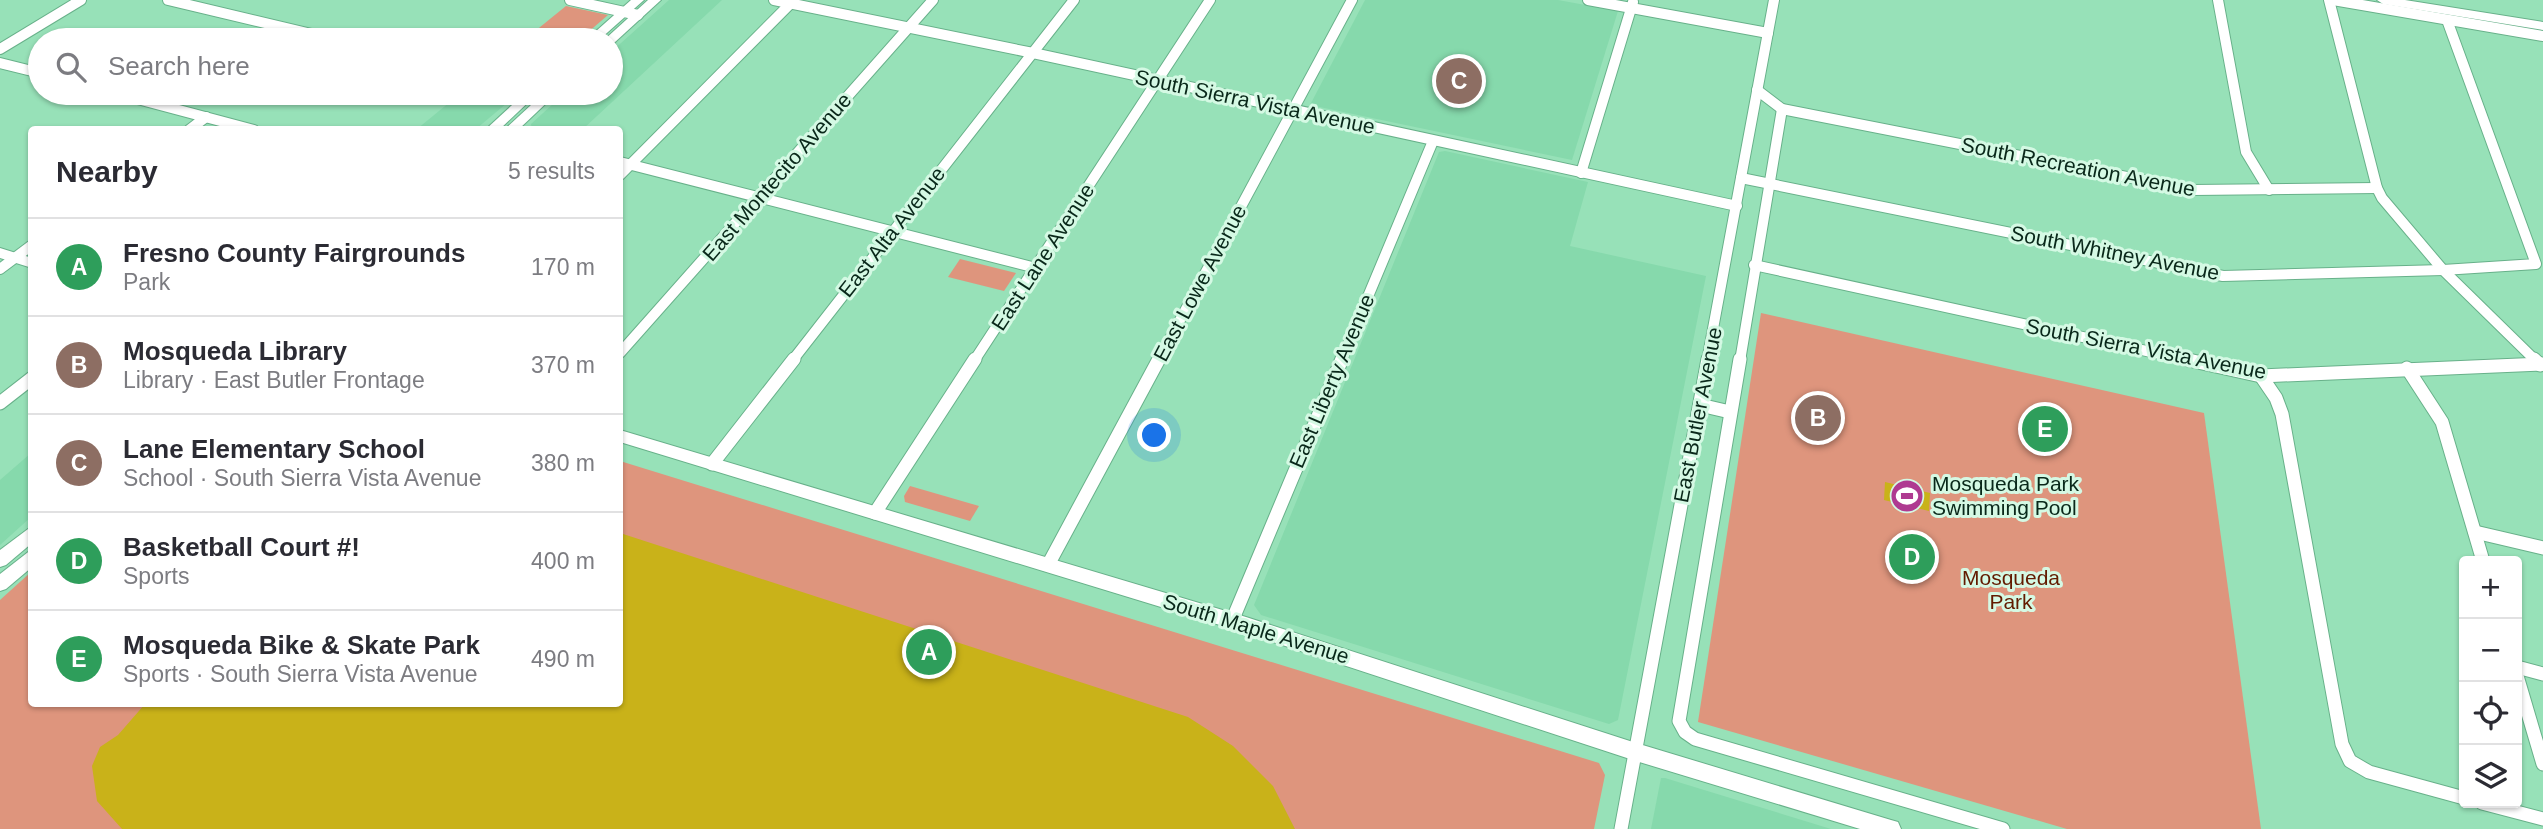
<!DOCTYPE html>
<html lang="en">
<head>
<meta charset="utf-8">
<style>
	:root { --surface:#fff; --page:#f2f2f3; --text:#2b2b33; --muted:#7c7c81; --line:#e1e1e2; --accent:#7c3aed }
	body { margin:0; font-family:Helvetica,sans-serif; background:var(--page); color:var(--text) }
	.controls { position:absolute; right:21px; bottom:21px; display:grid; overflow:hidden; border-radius:7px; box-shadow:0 2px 5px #0004 }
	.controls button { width:63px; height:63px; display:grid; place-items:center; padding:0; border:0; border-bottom:2px solid var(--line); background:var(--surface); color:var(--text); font:35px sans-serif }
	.you { position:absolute; left:1155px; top:436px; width:24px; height:24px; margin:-18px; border:5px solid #fff; border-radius:50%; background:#1a73e8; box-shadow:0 0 0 10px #1a73e833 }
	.badge { display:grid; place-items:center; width:46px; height:46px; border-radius:50%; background:var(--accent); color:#fff; font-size:23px; font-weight:700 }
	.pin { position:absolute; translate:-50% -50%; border:4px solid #fff; box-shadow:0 2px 7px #0006 }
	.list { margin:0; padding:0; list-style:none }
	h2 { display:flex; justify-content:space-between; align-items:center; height:91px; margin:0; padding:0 28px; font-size:30px }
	h2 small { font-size:23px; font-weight:400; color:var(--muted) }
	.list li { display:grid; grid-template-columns:46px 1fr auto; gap:21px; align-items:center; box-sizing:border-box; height:98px; padding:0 28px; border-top:2px solid var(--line) }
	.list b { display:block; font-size:26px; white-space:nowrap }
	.list p { margin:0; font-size:23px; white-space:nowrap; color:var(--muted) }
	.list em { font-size:23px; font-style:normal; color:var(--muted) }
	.icon { flex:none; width:38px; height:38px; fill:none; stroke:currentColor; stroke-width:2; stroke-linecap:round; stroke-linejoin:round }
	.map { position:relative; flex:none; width:2543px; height:829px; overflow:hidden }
	.search { position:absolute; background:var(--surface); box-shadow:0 2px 5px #0004; left:28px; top:28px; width:595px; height:77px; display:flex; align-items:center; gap:18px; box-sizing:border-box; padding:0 24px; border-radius:38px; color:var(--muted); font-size:26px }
	.panel { position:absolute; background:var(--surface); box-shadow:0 2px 5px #0004; left:28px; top:126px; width:595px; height:581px; border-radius:7px }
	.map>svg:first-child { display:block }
	.built { fill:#86d9ac }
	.green { fill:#de957d }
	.water { fill:#c9b219 }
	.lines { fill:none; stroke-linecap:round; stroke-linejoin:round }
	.minor-far1-casing { stroke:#68b18a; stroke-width:12 }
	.minor-casing { stroke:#68b18a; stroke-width:15 }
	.major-casing { stroke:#68b18a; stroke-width:2 }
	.minor-far1 { stroke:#fff; stroke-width:10 }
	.minor { stroke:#fff; stroke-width:13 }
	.major { fill:#fff; fill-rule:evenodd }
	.labels { text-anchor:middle; stroke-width:6; stroke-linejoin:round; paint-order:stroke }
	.street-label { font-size:21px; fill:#09281a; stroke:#d5f9e4 }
	.poi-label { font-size:21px; fill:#09281a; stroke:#d5f9e4; text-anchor:start }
	.park-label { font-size:21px; fill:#621b00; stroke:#d5f9e4 }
</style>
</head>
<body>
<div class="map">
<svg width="2543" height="829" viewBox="0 0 2543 829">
	<rect width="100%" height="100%" fill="#97e1b8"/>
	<g class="built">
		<polygon points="669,0 722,0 583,129 532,129 531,124 565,93 611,93 611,52"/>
		<polygon points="1365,0 1558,0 1618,11 1572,160 1310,105"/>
		<polygon points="461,93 519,93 476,129 417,129"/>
		<polygon points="1445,151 1588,182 1570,246 1706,276 1618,720 1609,724 1261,615 1254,605 1439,152"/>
		<polygon points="31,453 31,517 0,545 0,480"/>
		<polygon points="1661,778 1665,778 1831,829 1651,829"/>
	</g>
	<g class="green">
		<polygon points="566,6 608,15 579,40 548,40 529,36"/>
		<polygon points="960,259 1016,273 1004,291 948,277"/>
		<polygon points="1761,313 2204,413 2261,829 2067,829 1698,722"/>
		<polygon points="620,461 1599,763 1605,775 1594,829 0,829 0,600 31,572 32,704 620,704"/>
		<polygon points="910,486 979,506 970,521 905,502 904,496"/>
	</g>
	<g class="water">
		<polygon points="1885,482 1930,493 1929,511 1884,500"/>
		<polygon points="620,533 1188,717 1233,746 1273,786 1295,829 122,829 97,801 92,766 100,747 118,735 145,704 620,704"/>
	</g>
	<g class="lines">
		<defs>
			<g id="minor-far1">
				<polyline points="168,0 337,40"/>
				<polyline points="570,0 638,15"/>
				<polyline points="774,0 1033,53 1737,206"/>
				<polyline points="1588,0 1768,33"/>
				<polyline points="2218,0 2246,152 2269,190"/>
				<polyline points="2329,0 2377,188 2382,198 2443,270 2536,361"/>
				<polyline points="2333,0 2543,36"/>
				<polyline points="0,49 81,0"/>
				<polyline points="0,63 40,73"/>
				<polyline points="1757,90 1782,109 2193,190 2377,188"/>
				<polyline points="115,93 254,130"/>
				<polyline points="189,130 206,117"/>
				<polyline points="620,162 1036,268"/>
				<polyline points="1581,173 1633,2"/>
				<polyline points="620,175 794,0"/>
				<polyline points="1741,178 2223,276 2443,270 2536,264 2447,20"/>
				<polyline points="1754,265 2192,361"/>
				<polyline points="0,269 32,245"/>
				<polyline points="620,353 933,0"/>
				<polyline points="792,361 1074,0"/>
				<polyline points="974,361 1210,0"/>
				<polyline points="1158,361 1352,0"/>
				<polyline points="1341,361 1433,141"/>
				<polyline points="1707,361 1774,0"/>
				<polyline points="1740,361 1782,109"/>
			</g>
			<g id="minor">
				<polyline points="1740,359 1679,721 1685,732 1695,739 2003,829"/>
				<polyline points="2184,359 2261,376 2543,364"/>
				<polyline points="2534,359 2540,365"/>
				<polyline points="2407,368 2442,422 2483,561"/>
				<polyline points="2261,376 2276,398 2282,414 2342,744 2350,761 2369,772 2464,798"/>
				<polyline points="0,403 32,378"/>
				<polyline points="1700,405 1730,412"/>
				<polyline points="712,464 794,359"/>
				<polyline points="875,513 975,359"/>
				<polyline points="2475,532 2543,548"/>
				<polyline points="1048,565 1159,359"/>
				<polyline points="1232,621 1342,359"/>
				<polyline points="2517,667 2543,674"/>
				<polyline points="2517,676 2543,764"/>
				<polyline points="2482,803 2543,819"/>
				<polyline points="1621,829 1708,359"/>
			</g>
			<g id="major">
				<polygon points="631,0 644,0 599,40 586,40"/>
				<polygon points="648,0 661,0 614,43 604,40"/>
				<polygon points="2377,0 2405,0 2543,22 2543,30 2383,4"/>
				<polygon points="525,93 538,93 499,130 485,130"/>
				<polygon points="544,93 557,93 518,130 504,130"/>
				<polygon points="0,248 32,258 32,268 0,258"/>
				<polygon points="620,430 1246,617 1636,743 1891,820 1898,822 1901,829 1860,829 1636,761 1246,633 620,442"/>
				<polygon points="32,526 32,543 6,565 0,567 0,550"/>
				<polygon points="32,549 32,567 6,589 0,591 0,574"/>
			</g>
		</defs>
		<use href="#minor-far1" class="minor-far1-casing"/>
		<use href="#minor" class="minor-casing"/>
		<use href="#major" class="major-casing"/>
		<use href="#minor-far1" class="minor-far1"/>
		<use href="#minor" class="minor"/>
		<use href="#major" class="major"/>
	</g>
	<defs>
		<symbol id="stadium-disc" viewBox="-11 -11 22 22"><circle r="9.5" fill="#af3a91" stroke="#d5f9e4"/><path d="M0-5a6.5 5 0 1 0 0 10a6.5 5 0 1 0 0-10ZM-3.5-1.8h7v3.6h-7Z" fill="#fff"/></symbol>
	</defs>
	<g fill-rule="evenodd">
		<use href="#stadium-disc" x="1888" y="477" width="38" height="38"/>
	</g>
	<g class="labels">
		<g class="street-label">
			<text transform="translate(1255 102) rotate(12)" y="7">South Sierra Vista Avenue</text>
			<text transform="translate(2078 167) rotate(11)" y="7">South Recreation Avenue</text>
			<text transform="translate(777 177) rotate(-49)" y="7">East Montecito Avenue</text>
			<text transform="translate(892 232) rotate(-52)" y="7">East Alta Avenue</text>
			<text transform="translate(2115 253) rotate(11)" y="7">South Whitney Avenue</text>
			<text transform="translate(1043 257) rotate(-57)" y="7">East Lane Avenue</text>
			<text transform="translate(1200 283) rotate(-62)" y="7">East Lowe Avenue</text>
			<text transform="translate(2146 349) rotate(11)" y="7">South Sierra Vista Avenue</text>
			<text transform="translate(1332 381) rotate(-67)" y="7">East Liberty Avenue</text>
			<text transform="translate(1698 415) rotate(-79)" y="7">East Butler Avenue</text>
			<text transform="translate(1256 629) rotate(17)" y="7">South Maple Avenue</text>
		</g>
		<g class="poi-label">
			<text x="1932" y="491">Mosqueda Park<tspan x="1932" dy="24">Swimming Pool</tspan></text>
		</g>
		<g class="park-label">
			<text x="2011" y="585">Mosqueda<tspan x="2011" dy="24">Park</tspan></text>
		</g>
	</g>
</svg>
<div class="controls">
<button>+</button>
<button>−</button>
<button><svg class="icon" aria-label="locate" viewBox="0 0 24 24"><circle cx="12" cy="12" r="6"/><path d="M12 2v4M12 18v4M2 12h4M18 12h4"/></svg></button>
<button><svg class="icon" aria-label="layers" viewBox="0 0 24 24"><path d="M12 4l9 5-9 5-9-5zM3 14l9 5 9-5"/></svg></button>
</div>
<div class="you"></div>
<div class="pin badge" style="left:929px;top:652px;background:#2e9e5b">A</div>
<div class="pin badge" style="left:1818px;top:418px;background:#8d6e63">B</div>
<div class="pin badge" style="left:1459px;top:81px;background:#8d6e63">C</div>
<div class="pin badge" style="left:1912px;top:557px;background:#2e9e5b">D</div>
<div class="pin badge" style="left:2045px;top:429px;background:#2e9e5b">E</div>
<div class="search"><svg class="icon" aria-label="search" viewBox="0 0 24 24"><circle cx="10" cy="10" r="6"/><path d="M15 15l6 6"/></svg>Search here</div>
<section class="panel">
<h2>Nearby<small>5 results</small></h2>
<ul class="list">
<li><span class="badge" style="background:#2e9e5b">A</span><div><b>Fresno County Fairgrounds</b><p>Park</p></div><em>170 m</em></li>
<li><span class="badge" style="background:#8d6e63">B</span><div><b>Mosqueda Library</b><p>Library · East Butler Frontage</p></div><em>370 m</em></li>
<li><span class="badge" style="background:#8d6e63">C</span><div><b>Lane Elementary School</b><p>School · South Sierra Vista Avenue</p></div><em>380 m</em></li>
<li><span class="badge" style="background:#2e9e5b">D</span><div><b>Basketball Court #!</b><p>Sports</p></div><em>400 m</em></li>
<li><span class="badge" style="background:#2e9e5b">E</span><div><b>Mosqueda Bike &amp; Skate Park</b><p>Sports · South Sierra Vista Avenue</p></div><em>490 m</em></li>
</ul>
</section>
</div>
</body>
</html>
